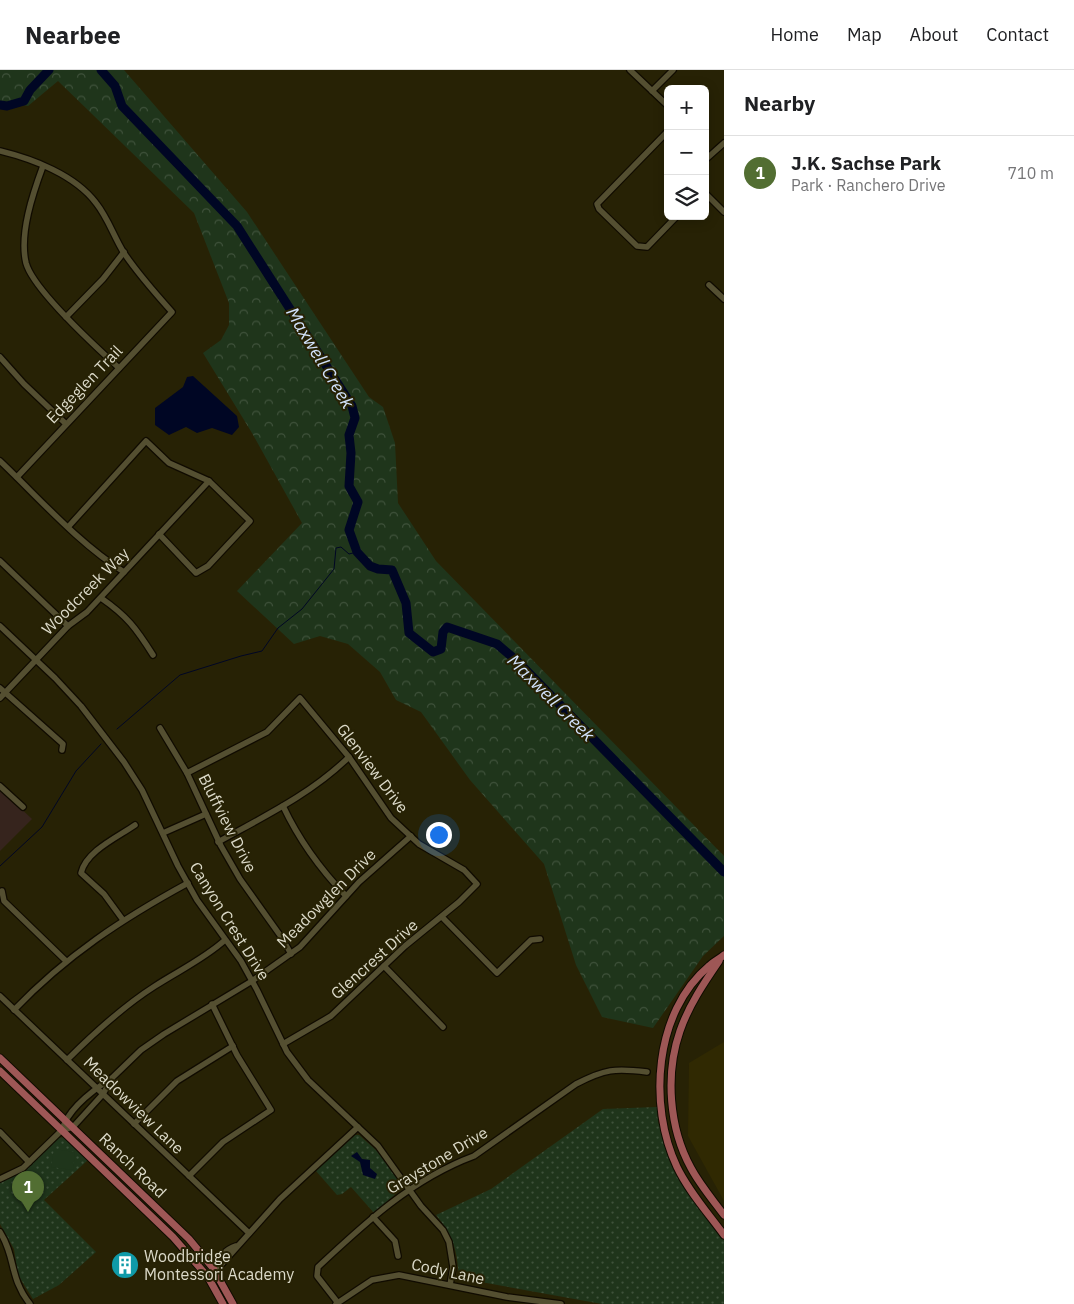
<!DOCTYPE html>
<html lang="en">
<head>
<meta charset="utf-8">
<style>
	:root { --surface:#fff; --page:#f6f6f6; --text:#202124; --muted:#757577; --line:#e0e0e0; --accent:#526e32 }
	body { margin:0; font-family:"IBM Plex Sans",sans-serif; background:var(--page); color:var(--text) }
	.controls { position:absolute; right:15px; top:15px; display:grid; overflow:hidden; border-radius:8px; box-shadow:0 2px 12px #0003 }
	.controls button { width:45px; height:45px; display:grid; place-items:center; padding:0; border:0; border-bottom:1px solid var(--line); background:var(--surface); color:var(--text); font:25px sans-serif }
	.you { position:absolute; left:438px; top:764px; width:18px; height:18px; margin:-12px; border:4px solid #fff; border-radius:50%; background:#1a73e8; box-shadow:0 0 0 8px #1a73e833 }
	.badge { display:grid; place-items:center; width:32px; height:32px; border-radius:50%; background:var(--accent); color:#fff; font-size:16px; font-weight:700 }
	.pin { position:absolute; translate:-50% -41px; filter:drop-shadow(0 1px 2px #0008) }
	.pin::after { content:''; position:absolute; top:26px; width:18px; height:15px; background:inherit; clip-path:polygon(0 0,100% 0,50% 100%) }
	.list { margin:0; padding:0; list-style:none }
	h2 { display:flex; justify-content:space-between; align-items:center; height:65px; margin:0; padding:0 20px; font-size:21px }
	h2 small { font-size:16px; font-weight:400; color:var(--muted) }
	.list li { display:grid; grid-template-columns:32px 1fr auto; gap:15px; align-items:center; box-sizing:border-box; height:75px; padding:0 20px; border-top:1px solid var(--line) }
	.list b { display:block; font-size:19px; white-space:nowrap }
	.list p { margin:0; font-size:16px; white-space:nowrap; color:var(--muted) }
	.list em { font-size:16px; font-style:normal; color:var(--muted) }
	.icon { flex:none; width:28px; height:28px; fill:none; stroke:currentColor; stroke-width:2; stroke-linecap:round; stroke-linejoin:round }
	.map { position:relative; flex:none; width:724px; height:1234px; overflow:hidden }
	header { display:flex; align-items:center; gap:30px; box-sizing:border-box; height:70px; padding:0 25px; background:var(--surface); border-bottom:1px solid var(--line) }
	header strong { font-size:24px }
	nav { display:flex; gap:28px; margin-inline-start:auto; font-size:18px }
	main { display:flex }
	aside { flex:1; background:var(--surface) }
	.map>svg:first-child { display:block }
	.built { fill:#302902 }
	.education { fill:#36241d }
	.grass { fill:url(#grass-dots) }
	.forest { fill:url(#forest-crowns) }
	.pitch { fill:#1f351b }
	.water { fill:#000624 }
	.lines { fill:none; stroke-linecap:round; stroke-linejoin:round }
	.stream { stroke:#000624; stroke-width:1 }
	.river { stroke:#000624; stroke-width:9 }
	.minor-casing { stroke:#100b00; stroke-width:8 }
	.major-casing { stroke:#100b00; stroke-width:9 }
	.minor { stroke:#544f31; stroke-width:5.5 }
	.major { stroke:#9e5756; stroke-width:7 }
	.labels { text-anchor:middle; stroke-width:4; stroke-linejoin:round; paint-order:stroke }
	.street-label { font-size:16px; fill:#dcdac9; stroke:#272205 }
	.poi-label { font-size:16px; fill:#dcdac9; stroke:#272205; text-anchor:start }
	.water-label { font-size:18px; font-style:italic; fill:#d3e3fd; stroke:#272205 }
</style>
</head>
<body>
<header>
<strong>Nearbee</strong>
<nav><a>Home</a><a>Map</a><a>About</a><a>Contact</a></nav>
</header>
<main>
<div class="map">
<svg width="724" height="1234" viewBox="0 0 724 1234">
	<defs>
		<pattern id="grass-dots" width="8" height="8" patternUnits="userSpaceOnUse" patternTransform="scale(1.25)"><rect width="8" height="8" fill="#1f351b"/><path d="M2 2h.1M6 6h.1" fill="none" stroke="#3f523b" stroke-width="1.8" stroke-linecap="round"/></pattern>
		<pattern id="forest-crowns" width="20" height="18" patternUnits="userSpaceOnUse" patternTransform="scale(1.25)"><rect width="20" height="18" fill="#1f351b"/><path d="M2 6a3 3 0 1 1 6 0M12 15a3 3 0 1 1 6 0" fill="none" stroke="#3f523b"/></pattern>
	</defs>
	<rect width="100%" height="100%" fill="#272205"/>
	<polygon class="built" points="724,972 724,1131 688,1066 689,993"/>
	<polygon class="education" points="0,719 32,749 0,781"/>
	<g class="grass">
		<path d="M657,1037L658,1052L677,1104L724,1170V1234H602L459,1208C457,1180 454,1167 436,1145L491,1119L603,1039Z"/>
		<polygon points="355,1065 359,1065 376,1080 401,1113 400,1120 374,1143 351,1117 342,1124 337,1125 316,1101"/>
		<polygon points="65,1067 88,1090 44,1130 96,1182 59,1215 33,1229 18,1205 14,1179 0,1154 0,1113 27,1097 58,1068"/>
	</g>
	<polygon class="forest" points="0,0 124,0 247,142 369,327 383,337 395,373 398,433 436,491 724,786 724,866 703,886 653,958 602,947 576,895 544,794 470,710 421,642 396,630 380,602 348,574 320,566 294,574 237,521 302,453 252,363 203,283 221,270 229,255 229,233 194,143 58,11 28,36 0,31"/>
	<polygon class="pitch" points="54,1079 75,1082 73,1100 51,1097"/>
	<g class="water">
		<polygon points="193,306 237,346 239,357 232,365 212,358 197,363 186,357 169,365 155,355 155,338 183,317 187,307"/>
		<polygon points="357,1082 362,1089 370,1090 370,1098 377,1104 375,1109 363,1105 360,1092 351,1086"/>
	</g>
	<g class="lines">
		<g class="stream">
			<polyline points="117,659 180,605 241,586 262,581 278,558 302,539 334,499 336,478 341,477 349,484 357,482"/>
			<polyline points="0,796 42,757 76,701 101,674"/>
		</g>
		<g class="river">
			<polyline points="101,0 115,16 122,36 237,156 352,336 355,348 349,365 351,383 349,416 358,432 349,460 357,482 370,496 378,499 392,500 406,533 409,563 433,582 441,579 443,562 447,557 497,574 517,591 724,802"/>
			<polyline points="0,35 7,36 24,31 30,20 49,0"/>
		</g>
		<defs>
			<g id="minor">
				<polyline points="630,0 668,36"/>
				<polyline points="652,21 673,0"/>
				<polyline points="668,61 597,134 599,139 637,176 647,177 677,146"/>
				<path d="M0,81C33,89 75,105 96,133C108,148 114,167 124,183C138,204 155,223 172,242L17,407"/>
				<polyline points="705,90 724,73"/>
				<path d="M43,96C33,123 19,164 26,193C33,219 97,278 119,298"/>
				<polyline points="705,123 724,142"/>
				<polyline points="709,215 724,229"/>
				<polyline points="66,247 103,209 124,182"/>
				<polyline points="0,287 24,314 65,353"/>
				<path d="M0,391C39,428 78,473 124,502"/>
				<polyline points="69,456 146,371 169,393 209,411 250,451 208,496 196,503 159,464"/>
				<polyline points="0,491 68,556"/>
				<path d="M101,528C127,546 136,558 153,585"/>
				<polyline points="0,556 55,608 81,636 124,692 142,720 178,796 197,830 241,891 257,920 287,982 308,1010 378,1076 421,1136 443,1160 449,1172 453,1197 450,1215"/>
				<polyline points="0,618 63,674 62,680"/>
				<polyline points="0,628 68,556 87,542 209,411"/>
				<polyline points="160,658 187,703 221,776 240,809 282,868 291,884"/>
				<polyline points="187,703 267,662 300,628 349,687 391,748 419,774 464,800 477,814 459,832 405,876 331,946 283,974"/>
				<polyline points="0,716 23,737"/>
				<path d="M283,736C299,770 320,799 346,826"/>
				<polyline points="163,763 206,744"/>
				<path d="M218,772C265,746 311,724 349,687"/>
				<polyline points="2,821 4,831 66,891"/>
				<polyline points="442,847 497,903 531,870 540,869"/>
				<path d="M123,850L104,824L81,803C86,781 118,767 135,755"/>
				<polyline points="384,896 443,957"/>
				<polyline points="0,926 249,1163"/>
				<path d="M14,940C67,885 122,849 188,813"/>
				<path d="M67,990C94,963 122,937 155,916C178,901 204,889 225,870"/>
				<polyline points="112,1008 141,980 164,964 252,911 300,877 359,812 411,766"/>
				<polyline points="134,1054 177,1011 233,976"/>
				<polyline points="0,1062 29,1092"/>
				<polyline points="189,1106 223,1072 271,1040 237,985 212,934"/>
				<path d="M0,1109L23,1098L62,1060L73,1057L103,1024L112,1008C93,1020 68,1039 62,1060"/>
				<polyline points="373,1147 395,1171 398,1186"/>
				<path d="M0,1162C16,1187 9,1208 30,1234"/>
				<path d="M213,1198C217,1189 226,1179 236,1176"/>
				<polyline points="206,1205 220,1196 280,1129 358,1057"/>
				<path d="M338,1233L317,1206L318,1197C365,1153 412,1109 474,1086L576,1014C605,999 615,998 647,1002"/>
				<polyline points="336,1234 372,1210 399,1205 507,1227 561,1234"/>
			</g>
			<g id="major">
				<path d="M724,885C719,889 713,892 709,896C654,942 648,1036 677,1097C689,1122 708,1143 724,1165"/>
				<path d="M719,891C704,913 689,935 680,961C665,1004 669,1058 691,1098C700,1115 713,1130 724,1145"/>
				<polyline points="0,988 189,1169 213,1198 233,1234"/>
				<polyline points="0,1001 173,1167 208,1207 223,1234"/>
			</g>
		</defs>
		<use href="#minor" class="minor-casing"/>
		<use href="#major" class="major-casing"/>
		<use href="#minor" class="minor"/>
		<use href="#major" class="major"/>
	</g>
	<defs>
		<symbol id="building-disc" viewBox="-11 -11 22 22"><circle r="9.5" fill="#0f9aa8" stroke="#272205"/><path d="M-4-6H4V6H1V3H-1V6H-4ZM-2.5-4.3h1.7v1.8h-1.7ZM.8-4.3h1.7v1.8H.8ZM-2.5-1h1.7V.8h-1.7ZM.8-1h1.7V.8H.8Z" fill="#fff"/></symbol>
	</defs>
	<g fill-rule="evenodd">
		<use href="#building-disc" x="109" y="1179" width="32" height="32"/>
	</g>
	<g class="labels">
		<g class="street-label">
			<text transform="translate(84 314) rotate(-46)" y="6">Edgeglen Trail</text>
			<text transform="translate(85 521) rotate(-45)" y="6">Woodcreek Way</text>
			<text transform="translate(373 698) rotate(53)" y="6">Glenview Drive</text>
			<text transform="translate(228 753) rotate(63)" y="6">Bluffview Drive</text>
			<text transform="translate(326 828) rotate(-45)" y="6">Meadowglen Drive</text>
			<text transform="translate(230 851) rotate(58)" y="6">Canyon Crest Drive</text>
			<text transform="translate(374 889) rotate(-42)" y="6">Glencrest Drive</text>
			<text transform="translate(134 1035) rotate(44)" y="6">Meadowview Lane</text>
			<text transform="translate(437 1090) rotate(-31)" y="6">Graystone Drive</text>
			<text transform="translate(133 1095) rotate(44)" y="6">Ranch Road</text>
			<text transform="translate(448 1201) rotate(12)" y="6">Cody Lane</text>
		</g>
		<g class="poi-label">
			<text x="144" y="1192">Woodbridge<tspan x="144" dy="18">Montessori Academy</tspan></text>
		</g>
		<g class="water-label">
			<text transform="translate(320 288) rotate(59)" y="6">Maxwell Creek</text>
			<text transform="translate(551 628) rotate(45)" y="6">Maxwell Creek</text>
		</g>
	</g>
</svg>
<div class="controls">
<button>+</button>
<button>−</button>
<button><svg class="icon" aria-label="layers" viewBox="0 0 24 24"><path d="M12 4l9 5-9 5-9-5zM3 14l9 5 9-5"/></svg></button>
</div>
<div class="you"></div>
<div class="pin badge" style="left:28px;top:1142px">1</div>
</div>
<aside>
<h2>Nearby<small></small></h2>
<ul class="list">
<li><span class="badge">1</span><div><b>J.K. Sachse Park</b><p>Park · Ranchero Drive</p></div><em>710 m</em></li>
</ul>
</aside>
</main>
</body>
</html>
